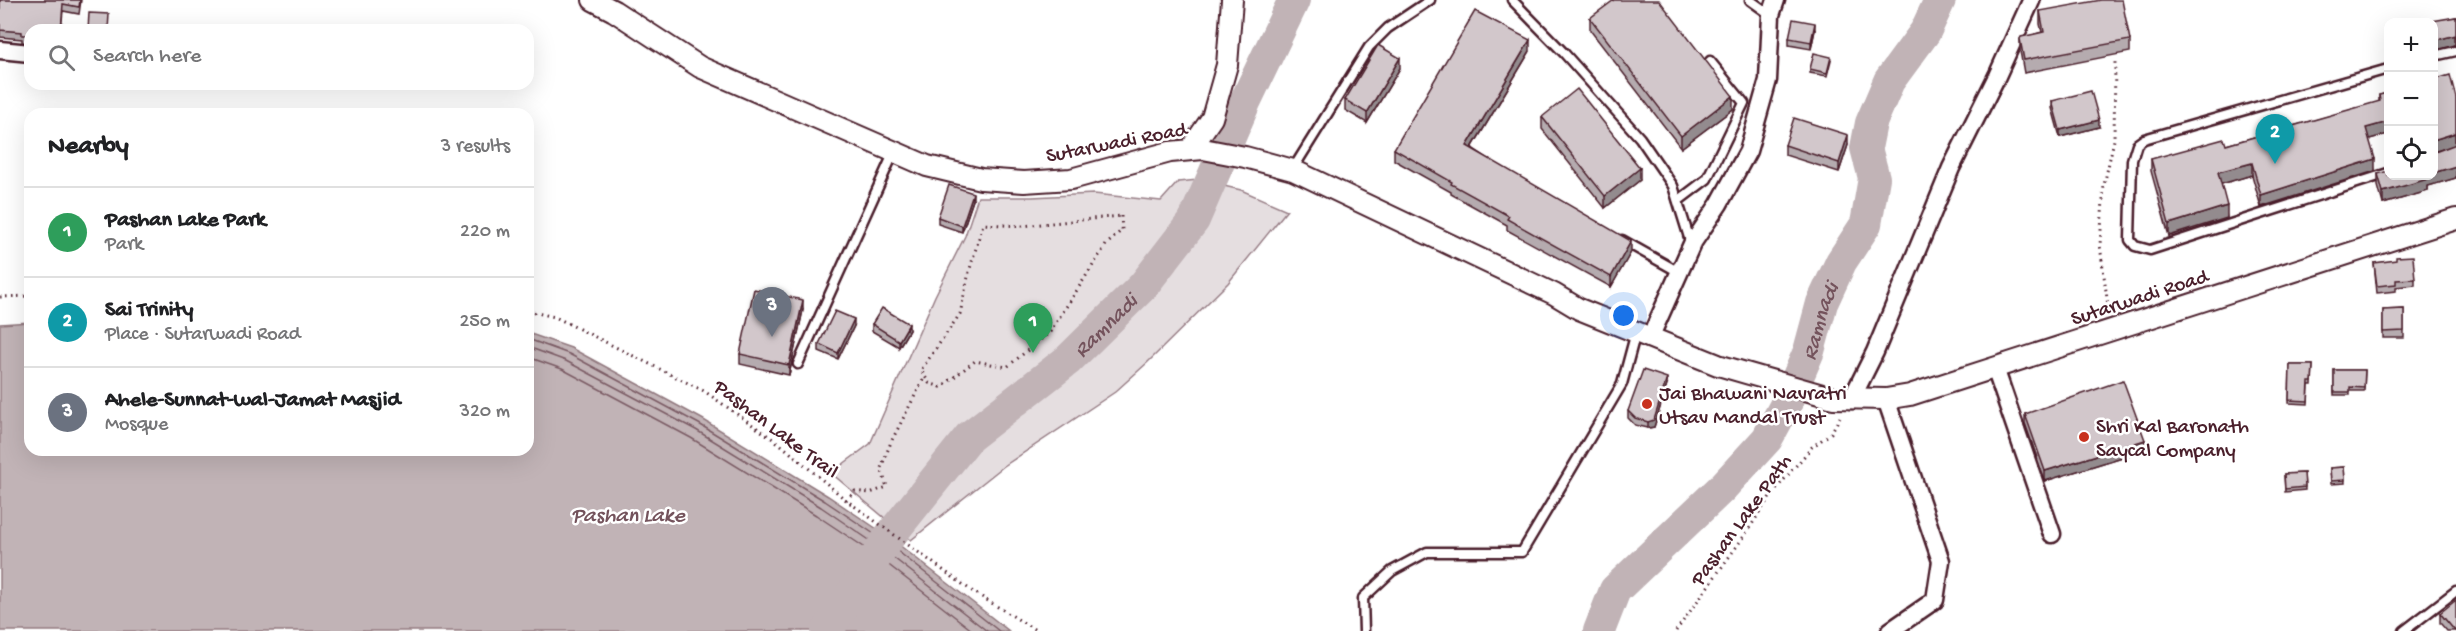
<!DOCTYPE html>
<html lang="en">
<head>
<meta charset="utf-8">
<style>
	:root { --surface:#fff; --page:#f6f6f6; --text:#202124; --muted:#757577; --line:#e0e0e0; --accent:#0f766e }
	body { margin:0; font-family:"Gochi Hand",sans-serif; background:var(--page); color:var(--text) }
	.controls { position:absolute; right:18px; top:18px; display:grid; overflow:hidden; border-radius:12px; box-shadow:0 6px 24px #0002 }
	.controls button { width:54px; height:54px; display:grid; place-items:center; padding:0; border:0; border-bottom:2px solid var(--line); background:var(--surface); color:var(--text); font:30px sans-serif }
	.you { position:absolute; left:1624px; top:316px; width:21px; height:21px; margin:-15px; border:4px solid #fff; border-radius:50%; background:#1a73e8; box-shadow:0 0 0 9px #1a73e833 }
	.badge { display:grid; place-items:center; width:39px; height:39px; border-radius:50%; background:var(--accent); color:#fff; font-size:20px; font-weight:700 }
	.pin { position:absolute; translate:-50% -50px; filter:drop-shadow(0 2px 3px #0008) }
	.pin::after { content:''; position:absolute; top:32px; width:21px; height:18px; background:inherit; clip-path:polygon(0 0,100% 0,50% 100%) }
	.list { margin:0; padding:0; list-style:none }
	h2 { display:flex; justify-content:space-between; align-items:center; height:78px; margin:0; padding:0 24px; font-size:26px }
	h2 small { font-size:20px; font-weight:400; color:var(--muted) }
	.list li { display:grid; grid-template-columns:39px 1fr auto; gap:18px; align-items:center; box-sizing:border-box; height:90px; padding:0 24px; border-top:2px solid var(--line) }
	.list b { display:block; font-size:22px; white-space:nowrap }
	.list p { margin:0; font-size:20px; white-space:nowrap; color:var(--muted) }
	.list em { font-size:20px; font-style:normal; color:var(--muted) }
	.icon { flex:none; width:33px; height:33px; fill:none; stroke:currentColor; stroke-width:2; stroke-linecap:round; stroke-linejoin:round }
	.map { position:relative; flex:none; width:2456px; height:631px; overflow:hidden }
	.search { position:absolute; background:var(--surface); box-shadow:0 6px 24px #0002; left:24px; top:24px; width:510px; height:66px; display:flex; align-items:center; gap:15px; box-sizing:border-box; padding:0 21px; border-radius:18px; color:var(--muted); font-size:22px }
	.panel { position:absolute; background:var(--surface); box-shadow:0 6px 24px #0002; left:24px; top:108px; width:510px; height:348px; border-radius:18px }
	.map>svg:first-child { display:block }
	.green { fill:#e5dee0; stroke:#987e86; stroke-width:1.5 }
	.water { fill:#c1b3b6; stroke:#91787e; stroke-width:1.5 }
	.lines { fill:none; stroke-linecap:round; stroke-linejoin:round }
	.shore { stroke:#7a5a63; stroke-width:1.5 }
	.river { stroke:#c1b3b6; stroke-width:32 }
	.service-casing { stroke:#4a1f2b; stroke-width:13 }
	.minor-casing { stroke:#4a1f2b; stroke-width:21 }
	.tertiary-casing { stroke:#4a1f2b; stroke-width:24 }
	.path { stroke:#4a1f2b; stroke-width:3; stroke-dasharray:1.5 4.5; stroke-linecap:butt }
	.service { stroke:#fff; stroke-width:8 }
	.minor { stroke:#fff; stroke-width:16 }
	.tertiary { stroke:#fff; stroke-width:20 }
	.wall { fill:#b5abaf; stroke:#4a1f2b; stroke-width:1.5 }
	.shaded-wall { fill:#938b8e; stroke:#4a1f2b; stroke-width:1.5 }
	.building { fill:#d2c7cb; stroke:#4a1f2b; stroke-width:1.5 }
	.poi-dot { fill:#c8321e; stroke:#fff; stroke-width:2 }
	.labels { text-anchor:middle; stroke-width:5; stroke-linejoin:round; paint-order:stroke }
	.street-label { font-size:21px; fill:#4a1f2b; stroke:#fff }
	.poi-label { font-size:21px; fill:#4a1f2b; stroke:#fff; text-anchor:start }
	.water-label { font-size:22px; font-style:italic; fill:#74535c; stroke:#fff }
</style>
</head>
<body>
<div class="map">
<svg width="2456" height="631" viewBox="0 0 2456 631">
	<rect width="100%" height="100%" fill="#fff"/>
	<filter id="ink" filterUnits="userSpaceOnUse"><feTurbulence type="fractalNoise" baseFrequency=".0167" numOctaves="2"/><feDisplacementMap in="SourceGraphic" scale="12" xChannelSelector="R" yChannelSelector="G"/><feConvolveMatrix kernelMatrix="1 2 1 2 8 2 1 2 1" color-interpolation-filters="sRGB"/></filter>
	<g filter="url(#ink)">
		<polygon class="green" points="1198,180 1241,190 1287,210 1228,283 1147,363 1115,392 1004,466 911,540 831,473 870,444 935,296 965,236 978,197 1032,197 1094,194 1161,201 1178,182"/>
		<polygon class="water" points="30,322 30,450 528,450 528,333 571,348 702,419 828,496 889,537 1009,631 0,631 0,324"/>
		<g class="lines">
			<g class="shore">
				<polyline points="528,339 569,354 699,424 825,501 886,542 999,631"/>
				<polyline points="528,347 566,361 696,430 821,507 881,548 987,631"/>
				<polyline points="528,357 562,369 691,438 816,515 876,555 973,631"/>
			</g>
			<g class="river">
				<path id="s1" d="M827,631L889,537L969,437L1068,360L1143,286L1194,220L1246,100L1294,0"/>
				<path id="s2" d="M1599,631L1615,590L1721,489L1767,439L1787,402L1809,351L1822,303L1841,262L1866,224L1874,178L1866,148L1871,123L1889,81L1925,32L1940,0"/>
			</g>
			<defs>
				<g id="service">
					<polyline points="1512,0 1564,53 1640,138 1673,186 1691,244"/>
					<polyline points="1750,0 1771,15"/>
					<polyline points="2434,56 2456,51"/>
					<polyline points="2388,69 2144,139 2137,144 2132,160 2130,240 2135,246 2150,250 2388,173"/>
					<polyline points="1293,169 1369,47 1388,28 1430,0"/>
					<polyline points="1678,201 1707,179 1744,103 1710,61"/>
					<polyline points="1622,240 1679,272"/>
					<polyline points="798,364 894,152"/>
					<polyline points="1364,631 1363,598 1392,571 1427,552 1522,552 1622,384 1636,332"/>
					<polyline points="2404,631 2456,591"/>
				</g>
				<g id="minor">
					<polyline points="0,50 30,53"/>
					<polyline points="1650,338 1692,244 1719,204 1748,151 1768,80 1771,15 1776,0"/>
					<polyline points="1995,368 2052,534"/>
					<polyline points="1886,399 1941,561 1935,600 1890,631"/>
					<polyline points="1851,400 1875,352 1951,168 1997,76 2031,1"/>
				</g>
				<g id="tertiary">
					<polyline points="593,0 614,11 700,67 927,166 981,179 1024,182 1071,179 1170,152 1203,149 1245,157 1293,170 1554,294 1579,309 1718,365 1833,398 1886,399 1910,395 2456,219"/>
					<polyline points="1190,150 1212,118 1227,65 1232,0"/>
				</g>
			</defs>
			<use href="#service" class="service-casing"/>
			<use href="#minor" class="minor-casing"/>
			<use href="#tertiary" class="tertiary-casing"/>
			<g class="path">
				<polygon points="1121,216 1122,230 1106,245 1050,332 1007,367 975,361 941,387 929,383 921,370 960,314 969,272 983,224 1022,226"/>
				<polyline points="0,297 30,296"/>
				<polyline points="528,311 555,317 704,391 780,444 846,500 972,591 1037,631"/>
				<polyline points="2109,314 2100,245 2104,185 2114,140 2115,62"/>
				<polyline points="846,500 855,491 870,493 887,487 881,468 891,442 925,376"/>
				<polyline points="1676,631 1747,532 1771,495 1812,447 1831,433 1840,417"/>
			</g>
			<use href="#service" class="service"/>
			<use href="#minor" class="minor"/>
			<use href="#tertiary" class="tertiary"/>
		</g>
		<g class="wall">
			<polygon points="0,0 81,0 79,14 63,11 61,30 30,30 30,43 22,42 22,39 0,37"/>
			<polygon points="2040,11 2130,40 2130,52 2024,73 2020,51 2020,39 2042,32 2040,24"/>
			<polygon points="2456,17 2456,45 2433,51 2433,22"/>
			<polygon points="1590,18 1733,109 1681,148 1590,30"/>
			<polygon points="1815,30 1811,49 1789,45 1789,38"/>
			<polygon points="1530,51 1472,148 1631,252 1611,287 1507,230 1507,225 1451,194 1451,192 1394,160 1394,149"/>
			<polygon points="1831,60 1827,76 1810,73 1810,69"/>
			<polygon points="1400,68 1367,123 1345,110 1345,100"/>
			<polygon points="2388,93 2388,134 2369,139 2375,171 2261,207 2252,175 2221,184 2227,218 2169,236 2151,171 2151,159 2226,145 2379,102 2379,95"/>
			<polygon points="2456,98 2456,178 2428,186 2428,191 2383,204 2378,186 2378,174 2433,176 2435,152 2454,145"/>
			<polygon points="2052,101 2099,127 2060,137 2052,108"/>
			<polygon points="1542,117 1640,180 1605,208 1542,129"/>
			<polygon points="1785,145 1848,145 1839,172 1785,155"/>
			<polygon points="973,200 962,232 938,224 938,217"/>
			<polygon points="2374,263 2415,279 2415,285 2396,287 2396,291 2377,293"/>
			<polygon points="2404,309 2404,338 2383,338 2383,310"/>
			<polygon points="803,310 789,375 740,364 740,354"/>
			<polygon points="872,324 909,330 899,347 872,331"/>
			<polygon points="854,326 838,359 819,351 819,344"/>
			<polygon points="2290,365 2313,365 2312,385 2309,385 2308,404 2289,403"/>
			<polygon points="2334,370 2365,370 2364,391 2350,391 2350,395 2334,395"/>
			<polygon points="1667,385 1654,427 1648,428 1635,425 1628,418 1628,411"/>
			<polygon points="2025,414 2145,450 2045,481 2025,423"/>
			<polygon points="2344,467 2345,483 2331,484 2330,468"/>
			<polygon points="2304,473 2305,490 2285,492 2284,474"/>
			<polygon points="2440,613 2456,631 2447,631 2440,623"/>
		</g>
		<g class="shaded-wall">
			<polygon points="1815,23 1815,30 1811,49 1811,42"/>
			<polygon points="2455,35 2455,45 2433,51 2433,41"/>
			<polygon points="1530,40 1530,51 1467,156 1467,146"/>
			<polygon points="1400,58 1400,68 1367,123 1367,113"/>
			<polygon points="1733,96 1733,109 1681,148 1681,136"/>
			<polygon points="2099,120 2099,127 2060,137 2060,130"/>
			<polygon points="2388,122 2388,134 2366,140 2366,128"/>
			<polygon points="2455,133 2455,145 2433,152 2433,140"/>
			<polygon points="1848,135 1848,145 1839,172 1839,163"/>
			<polygon points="2375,159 2375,171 2261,207 2261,195"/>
			<polygon points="2252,163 2252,175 2218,185 2218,172"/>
			<polygon points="2456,166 2456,178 2428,186 2428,191 2383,204 2383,192 2427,176 2433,176 2433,173"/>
			<polygon points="1640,168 1640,180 1605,208 1605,196"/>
			<polygon points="973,193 973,200 962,232 962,226"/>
			<polygon points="2227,206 2227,218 2169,236 2169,224"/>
			<polygon points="1631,241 1631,252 1611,287 1611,277"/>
			<polygon points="803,300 803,310 789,375 789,365"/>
			<polygon points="854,319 854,326 838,359 838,353"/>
			<polygon points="909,324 909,330 899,347 899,341"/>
			<polygon points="1667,378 1667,385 1654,427 1648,428 1648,422"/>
			<polygon points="2145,440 2145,450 2045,481 2045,471"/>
		</g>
		<g class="building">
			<polygon points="0,0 80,0 79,7 63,4 61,30 30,30 30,35 22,35 22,32 0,30"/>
			<polygon points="1614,0 1659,0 1733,96 1681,136 1590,18"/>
			<polygon points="2101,0 2122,0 2130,40 2024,60 2020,39 2021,37 2044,32 2040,11"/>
			<polygon points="1475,11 1530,40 1467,146 1631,241 1611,277 1507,219 1509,216 1451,184 1452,182 1394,149"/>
			<polygon points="89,13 109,14 108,30 88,30"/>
			<polygon points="2456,17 2456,35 2433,41 2433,22 2426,22"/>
			<polygon points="1793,19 1815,23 1811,42 1789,38"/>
			<polygon points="1378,45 1400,58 1367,113 1345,100"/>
			<polygon points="1814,53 1831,57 1827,73 1810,69"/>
			<polygon points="2450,75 2456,98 2456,133 2455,133 2433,140 2433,80"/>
			<polygon points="1577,89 1640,168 1605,196 1542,117"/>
			<polygon points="2091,91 2099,120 2060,130 2052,101"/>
			<polygon points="2388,93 2388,122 2366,128 2375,159 2261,195 2252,163 2218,172 2227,206 2169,224 2151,159 2224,139 2226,145 2380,101 2379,95"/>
			<polygon points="1794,118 1848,135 1839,163 1785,145"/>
			<polygon points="2456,144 2456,166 2433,173 2433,152 2435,152"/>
			<polygon points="2388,171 2388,176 2427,176 2428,179 2383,192 2378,174"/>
			<polygon points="949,185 973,193 962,226 938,217"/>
			<polygon points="2413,256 2415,279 2396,280 2396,284 2377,286 2374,263 2396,260 2396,257"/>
			<polygon points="754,289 803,300 789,365 740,354"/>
			<polygon points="882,308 909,324 899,341 872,324"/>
			<polygon points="2404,309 2404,331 2383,332 2383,310"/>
			<polygon points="835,311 854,319 838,353 819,344"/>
			<polygon points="2290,365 2313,365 2312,382 2309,382 2308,401 2289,400"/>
			<polygon points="1643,370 1667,378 1654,420 1648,422 1635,418 1628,411"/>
			<polygon points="2334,370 2365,370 2364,388 2350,387 2350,392 2334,392"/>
			<polygon points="2123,380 2145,440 2045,471 2025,414"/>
			<polygon points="2344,467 2345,480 2331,481 2330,468"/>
			<polygon points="2304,473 2305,487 2285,489 2284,474"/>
			<polygon points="2456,600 2456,631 2455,631 2440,613"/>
		</g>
	</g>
	<g class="poi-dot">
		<circle cx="1647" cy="404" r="6"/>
		<circle cx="2084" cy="437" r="6"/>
	</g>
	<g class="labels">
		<g class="street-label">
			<text transform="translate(1116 141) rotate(-11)" y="7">Sutarwadi Road</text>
			<text transform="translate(2139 296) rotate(-18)" y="7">Sutarwadi Road</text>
			<text transform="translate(777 428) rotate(37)" y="7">Pashan Lake Trail</text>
			<text transform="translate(1740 519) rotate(-54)" y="7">Pashan Lake Path</text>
		</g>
		<g class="poi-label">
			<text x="1659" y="399">Jai Bhawani Navratri<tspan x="1659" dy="24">Utsav Mandal Trust</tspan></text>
			<text x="2096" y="432">Shri Kal Baronath<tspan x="2096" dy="24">Saycal Company</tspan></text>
		</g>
		<g class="water-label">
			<text dy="8" stroke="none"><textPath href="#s2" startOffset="388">Ramnadi</textPath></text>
			<text dy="8" stroke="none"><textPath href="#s1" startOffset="417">Ramnadi</textPath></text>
			<text x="628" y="521">Pashan Lake</text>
		</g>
	</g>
</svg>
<div class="controls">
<button>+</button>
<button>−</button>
<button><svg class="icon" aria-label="locate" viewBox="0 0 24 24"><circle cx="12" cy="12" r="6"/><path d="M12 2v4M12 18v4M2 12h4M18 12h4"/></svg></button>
</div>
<div class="you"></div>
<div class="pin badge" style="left:1033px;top:353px;background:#2e9e5b">1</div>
<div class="pin badge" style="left:2275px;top:164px;background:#0f9aa8">2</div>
<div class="pin badge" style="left:772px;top:337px;background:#6b7280">3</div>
<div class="search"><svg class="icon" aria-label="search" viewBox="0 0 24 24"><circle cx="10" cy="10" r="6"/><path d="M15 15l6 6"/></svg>Search here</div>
<section class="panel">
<h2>Nearby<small>3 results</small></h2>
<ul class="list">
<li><span class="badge" style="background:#2e9e5b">1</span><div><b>Pashan Lake Park</b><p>Park</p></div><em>220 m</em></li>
<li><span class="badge" style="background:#0f9aa8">2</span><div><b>Sai Trinity</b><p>Place · Sutarwadi Road</p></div><em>250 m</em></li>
<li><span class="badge" style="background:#6b7280">3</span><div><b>Ahele-Sunnat-wal-Jamat Masjid</b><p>Mosque</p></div><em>320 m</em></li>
</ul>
</section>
</div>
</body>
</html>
